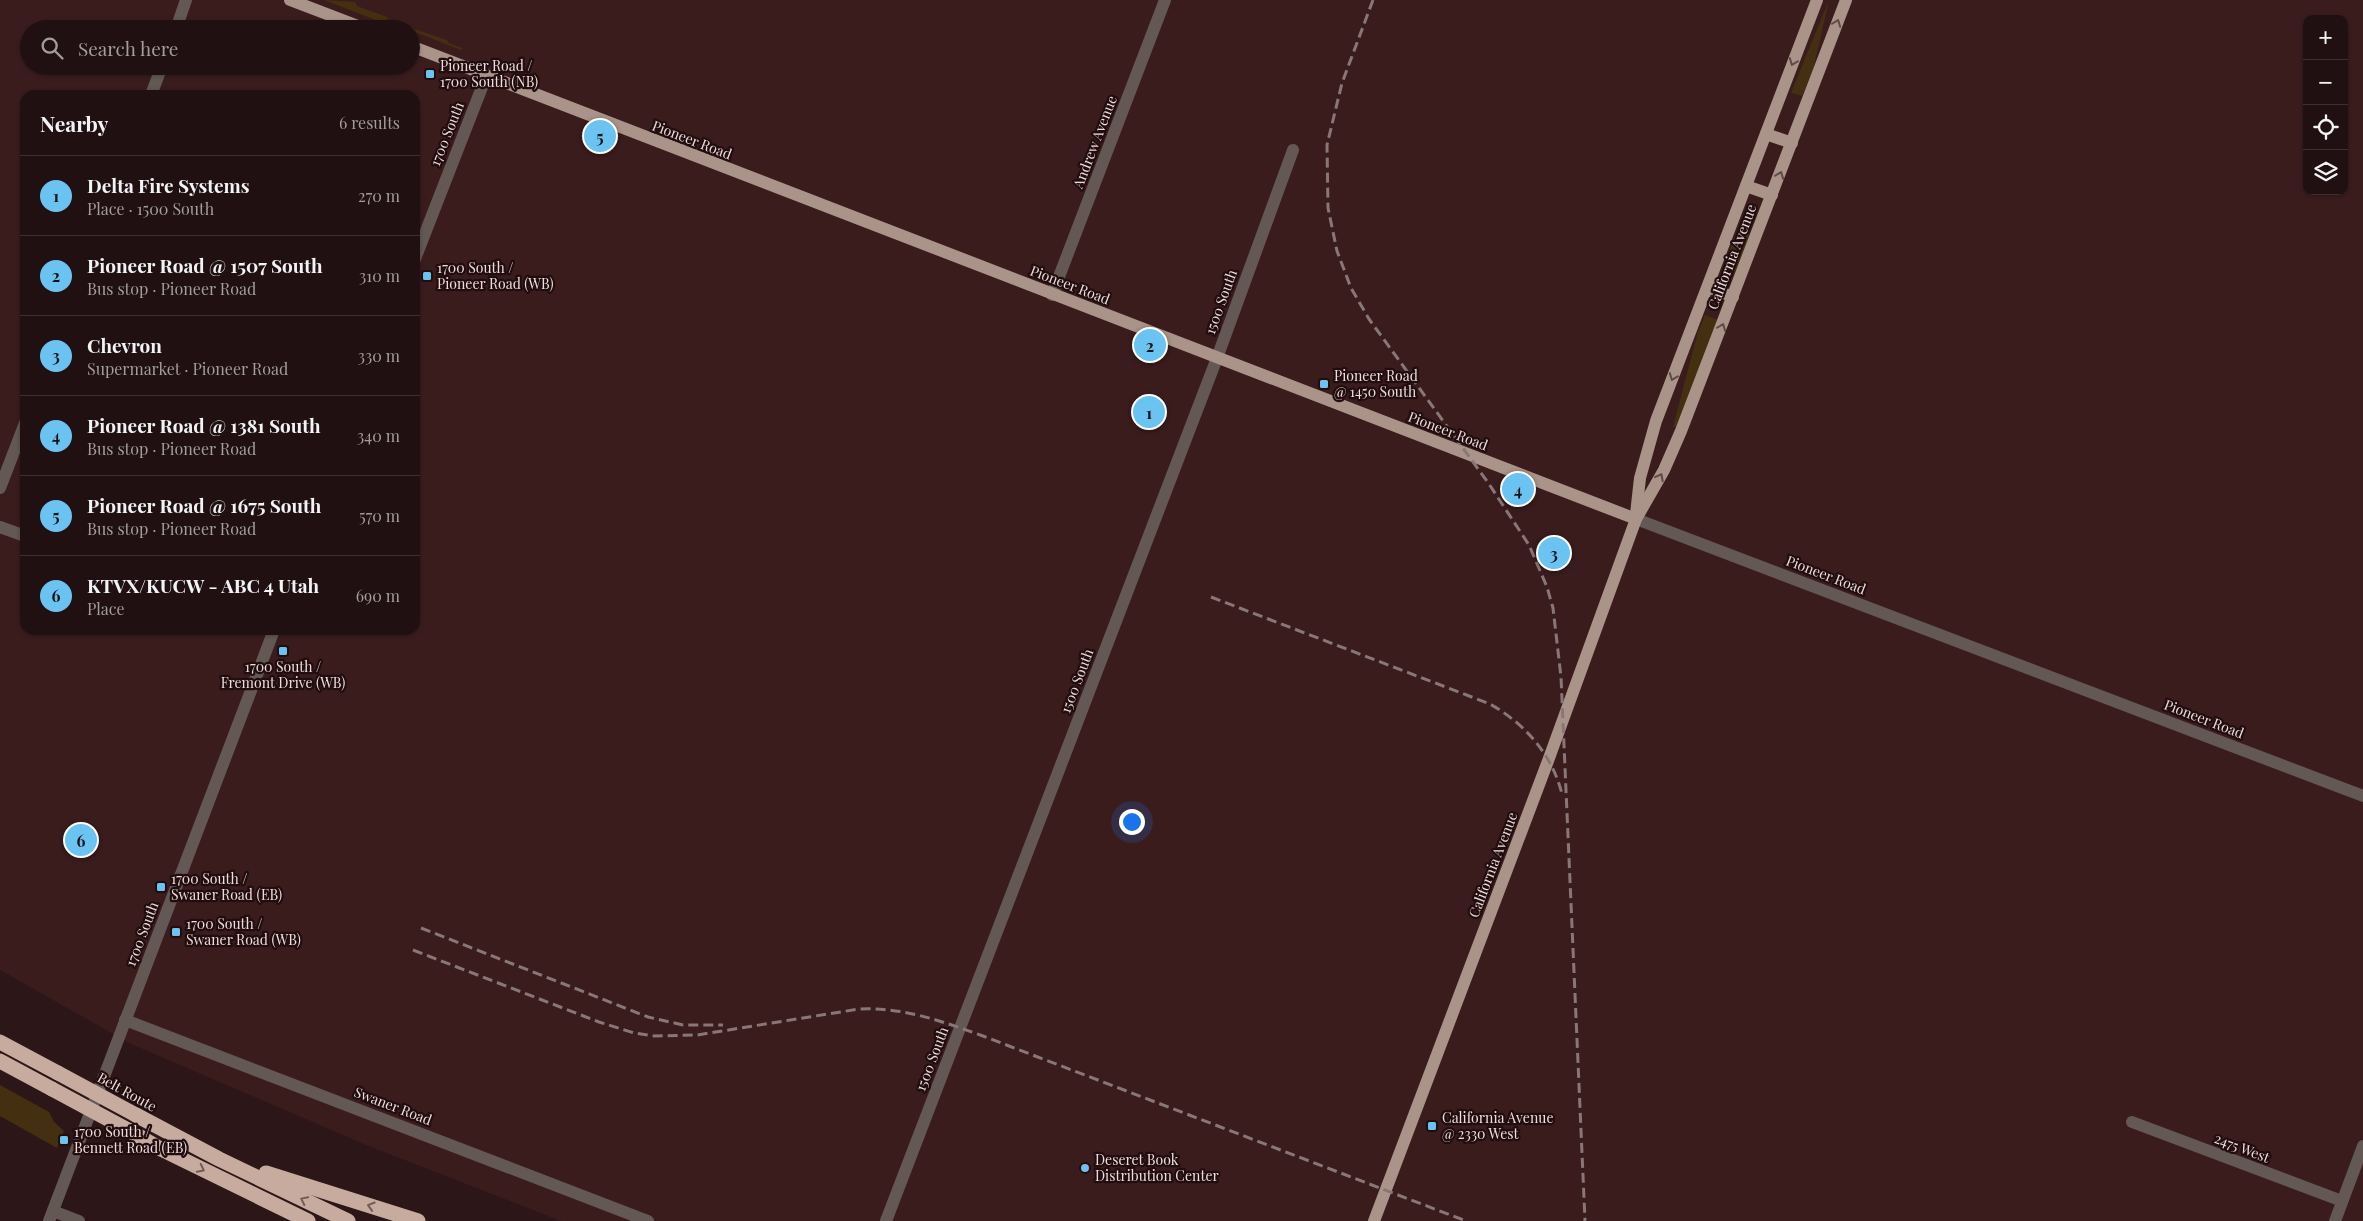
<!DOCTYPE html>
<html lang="en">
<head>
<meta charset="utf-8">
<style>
	:root { --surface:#211011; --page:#2d1e1f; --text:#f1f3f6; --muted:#a29d9f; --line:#3e3031; --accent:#6ac3f1 }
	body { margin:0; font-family:"Playfair Display",serif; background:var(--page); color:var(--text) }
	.controls { position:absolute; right:15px; top:15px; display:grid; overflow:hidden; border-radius:10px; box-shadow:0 1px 4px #0004 }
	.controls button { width:45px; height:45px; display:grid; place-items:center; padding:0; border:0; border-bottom:1px solid var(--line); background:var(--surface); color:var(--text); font:25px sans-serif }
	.you { position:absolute; left:1131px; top:821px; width:18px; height:18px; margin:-12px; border:4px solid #fff; border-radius:50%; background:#1a73e8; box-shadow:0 0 0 8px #1a73e833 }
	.badge { display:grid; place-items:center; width:32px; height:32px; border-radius:50%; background:var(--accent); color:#111; font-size:16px; font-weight:700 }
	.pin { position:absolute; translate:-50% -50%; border:2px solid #fff; box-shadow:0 1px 5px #0006 }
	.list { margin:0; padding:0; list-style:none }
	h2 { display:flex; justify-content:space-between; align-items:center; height:65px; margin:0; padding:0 20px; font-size:21px }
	h2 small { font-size:16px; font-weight:400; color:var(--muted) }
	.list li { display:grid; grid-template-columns:32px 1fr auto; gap:15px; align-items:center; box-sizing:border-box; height:80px; padding:0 20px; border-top:1px solid var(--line) }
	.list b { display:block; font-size:19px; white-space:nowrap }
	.list p { margin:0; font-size:16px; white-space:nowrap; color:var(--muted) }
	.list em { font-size:16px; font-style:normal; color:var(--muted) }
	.icon { flex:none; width:28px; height:28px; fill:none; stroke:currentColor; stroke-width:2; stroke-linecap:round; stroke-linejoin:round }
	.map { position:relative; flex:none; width:2363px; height:1221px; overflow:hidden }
	.search { position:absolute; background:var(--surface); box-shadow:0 1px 4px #0004; left:20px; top:20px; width:400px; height:55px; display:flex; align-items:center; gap:12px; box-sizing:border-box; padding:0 18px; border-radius:28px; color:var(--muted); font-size:19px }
	.panel { position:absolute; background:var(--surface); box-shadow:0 1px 4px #0004; left:20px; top:90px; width:400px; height:545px; border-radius:15px }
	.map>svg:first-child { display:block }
	.built { fill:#3a1c1d; fill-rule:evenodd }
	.green { fill:#443011 }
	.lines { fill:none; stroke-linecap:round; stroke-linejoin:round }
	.minor { stroke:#635853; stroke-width:12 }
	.major { stroke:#aa9489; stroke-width:12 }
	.highway { stroke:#c6ab9e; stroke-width:15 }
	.rail { stroke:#897677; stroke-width:3; stroke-dasharray:10 5; stroke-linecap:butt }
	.highway-bridge { stroke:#c6ab9e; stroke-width:15 }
	.oneway { stroke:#5f4a45 }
	.oneway2 { stroke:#745c56 }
	.poi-dot { fill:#6ac3f1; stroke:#220d0e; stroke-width:2 }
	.labels { text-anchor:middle; stroke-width:4.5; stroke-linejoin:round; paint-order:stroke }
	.poi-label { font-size:14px; fill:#eddddd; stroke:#220d0e; text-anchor:start }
	.street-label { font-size:14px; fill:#eddddd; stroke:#220d0e }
</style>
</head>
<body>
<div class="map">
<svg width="2363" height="1221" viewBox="0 0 2363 1221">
	<rect width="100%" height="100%" fill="#2c1617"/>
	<path class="built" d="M0,0H2363V1221H561L366,1145L131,1044L0,970ZM2307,19H2344V191H2307ZM29,29H411V66H29ZM25,95H415V630H25Z"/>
	<g class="green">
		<polygon points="324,0 355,2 357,6 387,17 388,20 447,40 448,43 462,48 461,50 415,32 416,30 399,29"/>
		<polygon points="1829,0 1813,70 1802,96 1791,93"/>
		<path d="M1750,210L1753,211C1750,235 1744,267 1725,283C1726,255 1734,233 1750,210Z"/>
		<polygon points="1705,315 1718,320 1677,427 1673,427 1698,332"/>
		<polygon points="0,1085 49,1112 54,1122 64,1131 57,1148 0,1116"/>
	</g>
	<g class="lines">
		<g class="minor">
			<polyline points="176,29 186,0"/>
			<polyline points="151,95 162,66"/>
			<polyline points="415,259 486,77"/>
			<polyline points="1052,295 1165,0"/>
			<polyline points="0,488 25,423"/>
			<polyline points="1636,519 2363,796"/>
			<polyline points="0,527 25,536"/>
			<polyline points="125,1020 648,1221"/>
			<polyline points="2132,1122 2342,1201"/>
			<polyline points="53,1211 79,1221"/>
			<polyline points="49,1221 274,630"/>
			<polyline points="886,1221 1217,358 1293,150"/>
			<polyline points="2335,1221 2363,1146"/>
		</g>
		<g class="major">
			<polyline points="290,0 366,29"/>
			<polyline points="411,46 1636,519"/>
			<polyline points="1766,134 1792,143"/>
			<polyline points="1746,186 1772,195"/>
			<polyline points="1708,287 1733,297"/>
			<polyline points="1636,514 1640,478 1656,421 1817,0"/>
			<polyline points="1374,1221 1548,761 1636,519 1664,470 1681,431 1846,0"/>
		</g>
		<g class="highway">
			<polyline points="0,1042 58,1073"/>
			<polyline points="0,1061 52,1089"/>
			<polyline points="136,1115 219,1159 348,1221"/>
			<polyline points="130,1131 157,1147 308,1221"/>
			<polyline points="266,1173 418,1221"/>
		</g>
		<g class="rail">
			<polyline points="1373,0 1342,83 1327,145 1328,208 1337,251 1351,288 1369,319 1489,484 1529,545 1547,587 1553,608 1561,677 1585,1221"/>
			<path d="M1211,597L1490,704C1525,724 1552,754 1562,794"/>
			<polyline points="421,928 648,1017 683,1025 723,1025"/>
			<path d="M413,950L599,1022L634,1033L655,1036L697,1035L859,1009C904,1007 941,1021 983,1036L1466,1221"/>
		</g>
		<g class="highway-bridge">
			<polyline points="58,1073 136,1115"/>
			<polyline points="52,1089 130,1131"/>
		</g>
	</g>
	<defs><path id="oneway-chevron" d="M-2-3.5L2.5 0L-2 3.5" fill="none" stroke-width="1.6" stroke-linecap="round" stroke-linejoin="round" transform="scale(1.25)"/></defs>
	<g class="oneway">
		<use href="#oneway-chevron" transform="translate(1837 23) rotate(-69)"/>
		<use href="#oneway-chevron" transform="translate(1793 62) rotate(111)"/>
		<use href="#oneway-chevron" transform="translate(1780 175) rotate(-69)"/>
		<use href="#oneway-chevron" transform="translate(1722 327) rotate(-69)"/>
		<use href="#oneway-chevron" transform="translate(1673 377) rotate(111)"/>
		<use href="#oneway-chevron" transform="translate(1660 477) rotate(-62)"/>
	</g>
	<g class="oneway2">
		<use href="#oneway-chevron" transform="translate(201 1169) rotate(27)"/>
		<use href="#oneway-chevron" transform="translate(304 1200) rotate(-154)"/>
		<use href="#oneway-chevron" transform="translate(371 1206) rotate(-163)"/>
	</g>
	<g class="poi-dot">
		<rect x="425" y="69" width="10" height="10" rx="2.5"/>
		<rect x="422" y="271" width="10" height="10" rx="2.5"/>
		<rect x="1319" y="379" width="10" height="10" rx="2.5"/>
		<rect x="278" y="646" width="10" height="10" rx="2.5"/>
		<rect x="156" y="882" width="10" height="10" rx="2.5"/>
		<rect x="171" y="927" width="10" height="10" rx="2.5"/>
		<rect x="1427" y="1121" width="10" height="10" rx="2.5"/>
		<rect x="59" y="1135" width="10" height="10" rx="2.5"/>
		<circle cx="1085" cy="1168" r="5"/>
	</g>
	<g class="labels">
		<g class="poi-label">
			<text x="440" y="71">Pioneer Road /<tspan x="440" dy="16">1700 South (NB)</tspan></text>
			<text x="437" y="273">1700 South /<tspan x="437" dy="16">Pioneer Road (WB)</tspan></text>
			<text x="1334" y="381">Pioneer Road<tspan x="1334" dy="16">@ 1450 South</tspan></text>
			<text x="283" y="672" text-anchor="middle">1700 South /<tspan x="283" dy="16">Fremont Drive (WB)</tspan></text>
			<text x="171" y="884">1700 South /<tspan x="171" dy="16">Swaner Road (EB)</tspan></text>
			<text x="186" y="929">1700 South /<tspan x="186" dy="16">Swaner Road (WB)</tspan></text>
			<text x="1442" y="1123">California Avenue<tspan x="1442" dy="16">@ 2330 West</tspan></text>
			<text x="74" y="1137">1700 South /<tspan x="74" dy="16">Bennett Road (EB)</tspan></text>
			<text x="1095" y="1165">Deseret Book<tspan x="1095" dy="16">Distribution Center</tspan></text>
		</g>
		<g class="street-label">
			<text transform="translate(447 134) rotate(-68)" y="5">1700 South</text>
			<text transform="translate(692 140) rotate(21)" y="5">Pioneer Road</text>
			<text transform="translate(1095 142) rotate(-69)" y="5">Andrew Avenue</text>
			<text transform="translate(1732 257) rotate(-69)" y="5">California Avenue</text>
			<text transform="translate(1070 285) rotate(21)" y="5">Pioneer Road</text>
			<text transform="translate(1221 302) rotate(-70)" y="5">1500 South</text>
			<text transform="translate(1448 431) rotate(21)" y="5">Pioneer Road</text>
			<text transform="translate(1826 575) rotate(21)" y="5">Pioneer Road</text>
			<text transform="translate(1077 681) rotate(-69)" y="5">1500 South</text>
			<text transform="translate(2204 719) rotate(21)" y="5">Pioneer Road</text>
			<text transform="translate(1493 865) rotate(-69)" y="5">California Avenue</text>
			<text transform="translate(142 934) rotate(-69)" y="5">1700 South</text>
			<text transform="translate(932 1059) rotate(-69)" y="5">1500 South</text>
			<text transform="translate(127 1092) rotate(29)" y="5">Belt Route</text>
			<text transform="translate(393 1106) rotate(21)" y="5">Swaner Road</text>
			<text transform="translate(2242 1148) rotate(21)" y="5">2475 West</text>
		</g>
	</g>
</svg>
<div class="controls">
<button>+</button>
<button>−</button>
<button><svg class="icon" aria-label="locate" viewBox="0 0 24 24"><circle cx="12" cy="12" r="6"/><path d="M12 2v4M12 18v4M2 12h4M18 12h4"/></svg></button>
<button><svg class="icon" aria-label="layers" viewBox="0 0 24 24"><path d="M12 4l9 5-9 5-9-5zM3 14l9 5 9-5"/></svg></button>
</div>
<div class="you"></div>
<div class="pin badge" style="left:1149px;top:412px">1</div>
<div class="pin badge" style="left:1150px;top:345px">2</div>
<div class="pin badge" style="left:1554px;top:553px">3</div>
<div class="pin badge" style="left:1518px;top:489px">4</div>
<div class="pin badge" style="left:600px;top:136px">5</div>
<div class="pin badge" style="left:81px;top:840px">6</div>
<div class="search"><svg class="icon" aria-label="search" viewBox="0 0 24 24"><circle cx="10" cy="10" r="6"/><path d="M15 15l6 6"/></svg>Search here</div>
<section class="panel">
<h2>Nearby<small>6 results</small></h2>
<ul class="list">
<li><span class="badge">1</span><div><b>Delta Fire Systems</b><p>Place · 1500 South</p></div><em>270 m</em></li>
<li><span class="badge">2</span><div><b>Pioneer Road @ 1507 South</b><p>Bus stop · Pioneer Road</p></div><em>310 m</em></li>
<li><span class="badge">3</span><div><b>Chevron</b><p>Supermarket · Pioneer Road</p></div><em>330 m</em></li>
<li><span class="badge">4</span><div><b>Pioneer Road @ 1381 South</b><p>Bus stop · Pioneer Road</p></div><em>340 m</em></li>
<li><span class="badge">5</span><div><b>Pioneer Road @ 1675 South</b><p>Bus stop · Pioneer Road</p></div><em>570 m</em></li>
<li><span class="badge">6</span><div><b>KTVX/KUCW - ABC 4 Utah</b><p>Place</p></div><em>690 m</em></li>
</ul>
</section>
</div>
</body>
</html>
